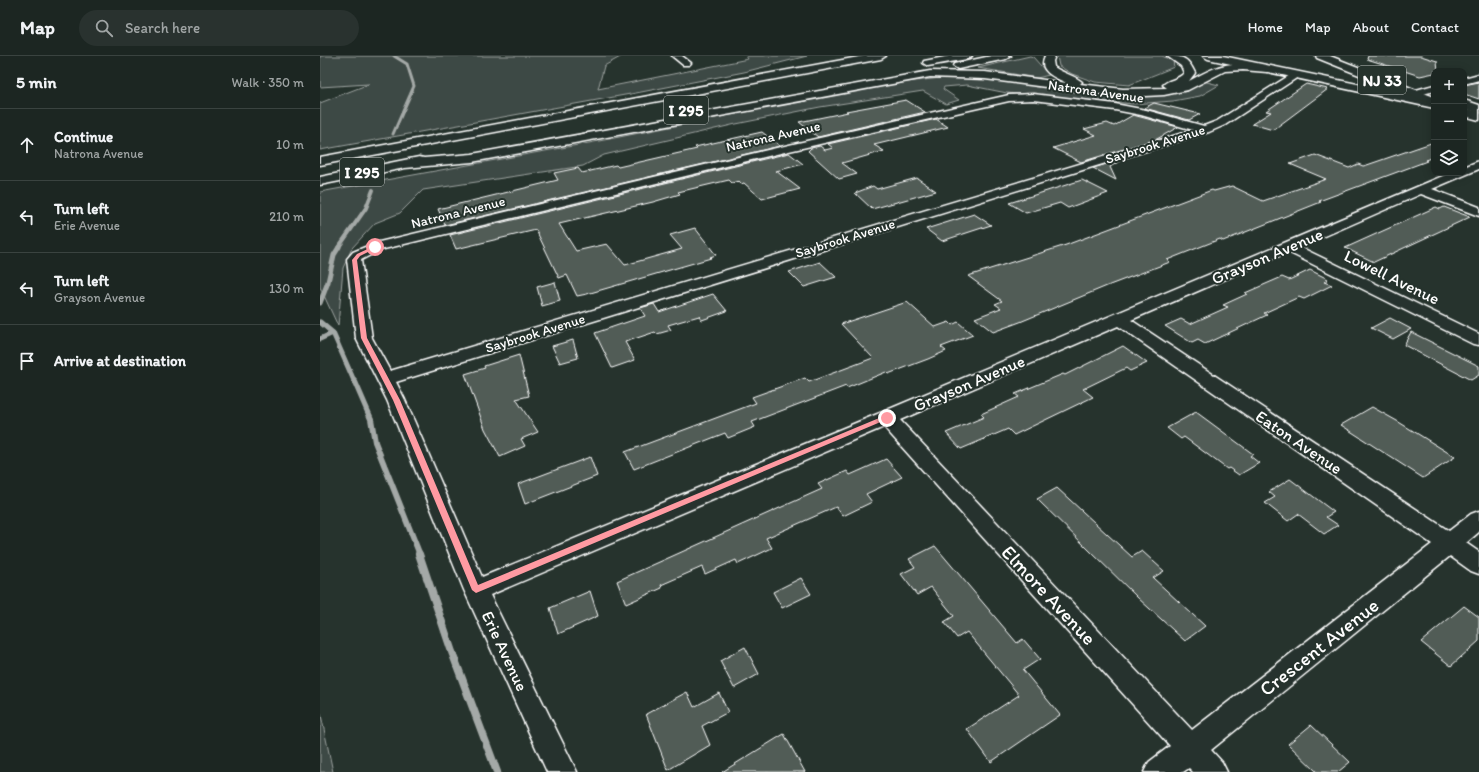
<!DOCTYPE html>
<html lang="en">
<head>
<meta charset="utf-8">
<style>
	:root { --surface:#1c2622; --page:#29322f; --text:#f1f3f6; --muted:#a0a5a5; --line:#3a4340 }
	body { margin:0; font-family:Itim,sans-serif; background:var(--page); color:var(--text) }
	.controls { position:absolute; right:12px; top:12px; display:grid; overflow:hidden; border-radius:8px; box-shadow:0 2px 10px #0003 }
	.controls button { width:36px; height:36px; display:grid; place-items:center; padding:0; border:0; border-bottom:1px solid var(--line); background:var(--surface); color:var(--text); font:20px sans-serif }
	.stop { position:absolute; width:12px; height:12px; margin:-9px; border:3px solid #ff9aa2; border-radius:50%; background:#fff }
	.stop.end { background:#ff9aa2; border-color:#fff; box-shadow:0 1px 4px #0008 }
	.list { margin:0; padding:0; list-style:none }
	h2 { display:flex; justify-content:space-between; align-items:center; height:52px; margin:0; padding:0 16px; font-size:17px }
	h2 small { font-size:13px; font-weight:400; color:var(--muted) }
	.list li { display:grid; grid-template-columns:26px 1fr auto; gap:12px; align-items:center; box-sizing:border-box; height:72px; padding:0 16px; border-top:1px solid var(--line) }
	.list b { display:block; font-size:15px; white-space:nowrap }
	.list p { margin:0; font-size:13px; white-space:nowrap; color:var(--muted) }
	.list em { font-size:13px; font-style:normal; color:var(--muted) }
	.icon { flex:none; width:22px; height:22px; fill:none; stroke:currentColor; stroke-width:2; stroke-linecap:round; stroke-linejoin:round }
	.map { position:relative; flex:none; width:1159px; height:716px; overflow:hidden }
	header { display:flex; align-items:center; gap:24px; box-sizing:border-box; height:56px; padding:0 20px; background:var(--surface); border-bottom:1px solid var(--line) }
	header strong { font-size:19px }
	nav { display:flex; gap:22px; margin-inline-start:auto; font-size:14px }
	.search { width:280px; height:36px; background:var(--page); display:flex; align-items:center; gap:10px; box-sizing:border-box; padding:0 14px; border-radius:22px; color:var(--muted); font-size:15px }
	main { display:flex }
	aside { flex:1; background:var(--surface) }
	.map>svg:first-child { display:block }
	.green { fill:#3e4944; stroke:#9ea4a2 }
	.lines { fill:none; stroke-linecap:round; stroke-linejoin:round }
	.stream-far4 { stroke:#a4a9a7; stroke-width:3 }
	.stream-far3 { stroke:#a4a9a7; stroke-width:4 }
	.stream-far2 { stroke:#a4a9a7; stroke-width:5 }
	.stream-far1 { stroke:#a4a9a7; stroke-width:6 }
	.stream { stroke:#a4a9a7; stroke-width:8 }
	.building { fill:#515c57; stroke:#fff }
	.street-casing { stroke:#fff; stroke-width:3 }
	.secondary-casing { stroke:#fff; stroke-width:3 }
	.primary-casing { stroke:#fff; stroke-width:3 }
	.highway-casing { stroke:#fff; stroke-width:3 }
	.street { fill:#26332d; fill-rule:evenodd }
	.secondary { fill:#26332d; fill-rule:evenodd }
	.primary { fill:#26332d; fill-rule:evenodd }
	.highway { fill:#26332d; fill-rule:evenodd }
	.route { fill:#ff9aa2 }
	.labels { text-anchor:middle; stroke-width:4; stroke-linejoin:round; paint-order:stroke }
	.far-street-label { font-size:14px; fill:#fff; stroke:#26332d }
	.shield { fill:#26332d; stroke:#bec2c0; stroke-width:1 }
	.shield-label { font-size:16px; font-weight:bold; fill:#fff }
	.street-label { font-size:17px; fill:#fff; stroke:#26332d }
	.near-street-label { font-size:20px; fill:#fff; stroke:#26332d }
</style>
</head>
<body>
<header>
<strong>Map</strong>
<div class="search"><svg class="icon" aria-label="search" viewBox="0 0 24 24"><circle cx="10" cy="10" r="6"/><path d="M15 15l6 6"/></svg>Search here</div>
<nav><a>Home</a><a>Map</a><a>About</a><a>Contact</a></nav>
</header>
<main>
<aside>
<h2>5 min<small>Walk · 350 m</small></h2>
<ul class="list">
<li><svg class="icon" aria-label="ahead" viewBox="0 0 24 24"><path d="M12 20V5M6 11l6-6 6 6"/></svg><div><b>Continue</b><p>Natrona Avenue</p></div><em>10 m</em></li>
<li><svg class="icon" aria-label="left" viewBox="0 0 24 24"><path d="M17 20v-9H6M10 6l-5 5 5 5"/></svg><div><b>Turn left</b><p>Erie Avenue</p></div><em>210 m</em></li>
<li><svg class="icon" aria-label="left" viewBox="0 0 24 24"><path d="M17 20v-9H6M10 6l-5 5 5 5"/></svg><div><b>Turn left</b><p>Grayson Avenue</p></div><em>130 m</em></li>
<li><svg class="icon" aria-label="arrive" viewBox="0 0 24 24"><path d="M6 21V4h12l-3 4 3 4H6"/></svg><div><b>Arrive at destination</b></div></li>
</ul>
</aside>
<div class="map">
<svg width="1159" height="716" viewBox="0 0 1159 716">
	<rect width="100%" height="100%" fill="#26332d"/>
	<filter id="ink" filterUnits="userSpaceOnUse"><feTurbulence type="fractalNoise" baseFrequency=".025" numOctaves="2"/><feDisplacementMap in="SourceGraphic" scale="8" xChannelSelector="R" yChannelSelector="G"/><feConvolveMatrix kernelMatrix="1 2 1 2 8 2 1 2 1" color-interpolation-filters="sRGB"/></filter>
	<g filter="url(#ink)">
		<g class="green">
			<polygon points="0,0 302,0 284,10 278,33 428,3 426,0 487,0 424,16 316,37 0,94 0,47 49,28 0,31"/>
			<polygon points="710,0 713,1 729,19 717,22 658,12"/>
			<polygon points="737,0 842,0 853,5 854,11 809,29 775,26 752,18 739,10"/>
			<polygon points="637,20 815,39 883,25 899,29 880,40 853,45 814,48 687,37 647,29 624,31 623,33 639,44 626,48 603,35 500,51 416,68 284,99 263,110 103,134 80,157 55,167 32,192 23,212 18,270 0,231 0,136 269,87 562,29"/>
			<polygon points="0,654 13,716 0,716"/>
		</g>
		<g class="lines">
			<polyline class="stream-far4" points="73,78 94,30 87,8 74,0"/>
			<polyline class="stream-far3" points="18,192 46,152 53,134"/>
			<g class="stream-far2">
				<polyline points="0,247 8,226 14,199 19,191"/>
				<polyline points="0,266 13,277 35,327"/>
				<polyline points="0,283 13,277"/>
			</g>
			<polyline class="stream-far1" points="35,326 51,363 55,386 100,499"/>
			<polyline class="stream" points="99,498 132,596 177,716"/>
		</g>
		<g class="building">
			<polygon points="1048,0 1101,0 1117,5 1118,15 1114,15 1114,17 1100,20 1047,3"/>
			<polygon points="1159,26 1159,43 1144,38 1144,29"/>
			<polygon points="986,28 1008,33 953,74 932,68 951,56 946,55"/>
			<polygon points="586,44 605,56 498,81 479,66 528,56 526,55"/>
			<polygon points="834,47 880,58 869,64 824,52"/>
			<polygon points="813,59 858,71 837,83 761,106 733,92 776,79 764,73 787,67 794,70"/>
			<polygon points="616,63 628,71 554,89 564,95 522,107 537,118 519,123 488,95 491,92 500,90 505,94 513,92 508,88"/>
			<polygon points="442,76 460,90 125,169 118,153 238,124 234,117 258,112 262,117 296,109 298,111 377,93 375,91"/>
			<polygon points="1114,86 1114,101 1105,104 1107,105 999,145 1001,146 903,185 900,183 847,204 850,206 787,230 700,266 673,276 655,262 681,252 675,248 682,245 648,220 746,189 892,134 894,135 912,130 943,145 1006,123 970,108 995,99 1029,112 1038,108 1043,110 1047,109"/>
			<polygon points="469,97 483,108 456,115 480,133 442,143 424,127 421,128 418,125 412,127 409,124 358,136 360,138 333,146 239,168 256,195 287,188 305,209 362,193 350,179 375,172 396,199 390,201 391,202 267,238 257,240 247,219 239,222 216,174 136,193 130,179"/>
			<polygon points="803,103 790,111 796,124 773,112"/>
			<polygon points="597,122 616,135 552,153 535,137 553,130 557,133"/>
			<polygon points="762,124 788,137 748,152 740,147 706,157 689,147"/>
			<polygon points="1116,151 1120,153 1124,151 1150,161 1054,206 1025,192"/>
			<polygon points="654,158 671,169 622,185 606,173"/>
			<polygon points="500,206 516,221 484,231 469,216"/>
			<polygon points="990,214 1008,223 1004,226 1012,229 984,243 979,241 944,257 947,259 885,288 878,284 872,287 845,270 861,263 870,268 908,251 903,249 927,238 925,237 962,221 969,224"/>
			<polygon points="235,226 240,245 222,250 217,231"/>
			<polygon points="393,238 407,255 382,264 379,260 348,269 351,274 337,278 335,276 305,286 315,304 292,312 275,277 325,260 320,252 334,248 339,256"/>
			<polygon points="587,246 615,271 629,266 632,269 638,266 653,279 621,291 626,295 608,303 568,318 566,316 527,332 526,330 432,366 435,371 408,382 405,377 314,413 305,396 436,347 432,341 485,322 489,326 553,302 521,268"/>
			<polygon points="1070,262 1091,273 1073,283 1051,272"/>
			<polygon points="1091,276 1159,310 1159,319 1151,324 1084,289"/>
			<polygon points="253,284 258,302 240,307 232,290"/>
			<polygon points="803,290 827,307 810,315 806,312 763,333 773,341 694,379 688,373 641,393 626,377 664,361 661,358 699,341 695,338 743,318 745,319"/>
			<polygon points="199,299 209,340 196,343 218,376 201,383 205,390 180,401 165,373 145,318 165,312 164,310"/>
			<polygon points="1052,351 1077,365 1135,401 1103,422 1021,369"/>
			<polygon points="876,356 933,398 930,400 939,407 919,419 909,412 907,413 864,381 861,383 847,372"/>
			<polygon points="270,401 277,420 205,448 198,428"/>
			<polygon points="566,403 582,421 546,438 552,446 523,460 516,451 446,482 452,492 418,508 416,504 385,518 382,511 341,529 342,532 306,548 297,525 502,433 498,428 527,415 530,419"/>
			<polygon points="970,423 1014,456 1006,461 1018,469 1004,478 978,458 968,465 945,447 955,441 949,436"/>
			<polygon points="737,432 812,501 822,495 844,515 833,522 885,570 865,585 818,542 717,443"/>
			<polygon points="615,490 697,587 703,583 720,603 703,614 740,659 671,706 647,673 699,639 647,576 637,582 624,566 634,560 611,531 597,539 581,518 595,511 589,503"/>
			<polygon points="481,522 491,538 462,552 453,536"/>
			<polygon points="270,535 278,560 238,578 230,552"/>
			<polygon points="1144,550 1159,561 1159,585 1131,610 1101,586"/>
			<polygon points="425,591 439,618 414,632 400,605"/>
			<polygon points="367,636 374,651 399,637 408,656 382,670 390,689 348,714 326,658"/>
			<polygon points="991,669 1030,706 1018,716 997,716 968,688"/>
			<polygon points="464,678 485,716 402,716"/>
		</g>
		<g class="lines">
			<defs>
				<g id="street">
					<polygon points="352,0 362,0 371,7 369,9 363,9"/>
					<path d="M975,16L978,17L980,19L978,21L905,69L889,76L766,113L76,326L85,344L162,521L560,357L1130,117H1144V111L1159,105V113L1112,133L1159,151V160L1101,138L980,191L1159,278V289L1153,288L968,196L811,264L1129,475L1151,458L1159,455V476L1146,487L1159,496V518L1151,515L1130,500L891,694L902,706L907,716H873L869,712L863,716H824L829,706L850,690L564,371L170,539L257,716H227L144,534L67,344L36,282L27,203L33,196L55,187L469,89L689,39L713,38L795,48L826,54L884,70L897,65ZM713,44L795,54L821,59L873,74L70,315L52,282L41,204L60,194L469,95L689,45ZM798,270L1112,488L872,674L580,364Z"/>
					<polygon points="1159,18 1159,24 1144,28 1144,22"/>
					<polygon points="1114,29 1114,35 1082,44 1077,41 1078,39"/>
				</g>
				<g id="secondary">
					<polygon points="883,0 903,0 1114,44 1114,52 888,3"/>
					<polygon points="1144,52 1159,56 1159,64 1144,60"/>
				</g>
				<g id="primary">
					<polygon points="996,0 1010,0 1114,41 1114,49 997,2"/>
					<polygon points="1144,44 1159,49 1159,57 1144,52"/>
				</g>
				<g id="highway">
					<polygon points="544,0 566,0 561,3 0,109 0,101"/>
					<polygon points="630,0 652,0 647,3 608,10 603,7 604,5"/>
					<polygon points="671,0 691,0 686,3 638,13 633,10 634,8"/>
					<path d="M725,0H735L733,5L734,11C742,17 756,20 762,26L760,28L803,33L847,32L843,29C849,23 858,24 864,17L861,10L847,0C863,0 868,2 875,17L869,25C896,10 906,5 938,9C943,9 949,9 952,13L947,16L923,14L905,15L868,34L844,39L825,40L787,39L665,23L610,21L152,106L85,112L0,129V121L99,101L104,102L152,98L610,15L665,16L747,27C735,22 717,15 725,0Z"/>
				</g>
			</defs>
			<use href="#street" class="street-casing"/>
			<use href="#secondary" class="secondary-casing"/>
			<use href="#primary" class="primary-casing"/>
			<use href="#highway" class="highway-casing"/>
			<use href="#street" class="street"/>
			<use href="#secondary" class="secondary"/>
			<use href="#primary" class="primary"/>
			<use href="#highway" class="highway"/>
		</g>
	</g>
	<polygon class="route" points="54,190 58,191 40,200 37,204 47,282 80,344 158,529 564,360 567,360 570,362 156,537 152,534 73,344 41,282 32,204 37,198"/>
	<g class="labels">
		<g class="far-street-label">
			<text transform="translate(776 35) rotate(8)" y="5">Natrona Avenue</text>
			<text transform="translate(453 80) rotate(-13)" y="5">Natrona Avenue</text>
			<text transform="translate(835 88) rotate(-17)" y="5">Saybrook Avenue</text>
			<text transform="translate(138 156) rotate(-14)" y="5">Natrona Avenue</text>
			<text transform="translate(525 182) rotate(-17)" y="5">Saybrook Avenue</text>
			<text transform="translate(215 277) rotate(-17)" y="5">Saybrook Avenue</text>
		</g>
		<g class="shield">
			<rect x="1038" y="10" width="48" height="28" rx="3"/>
			<rect x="344" y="40" width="44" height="28" rx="3"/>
			<rect x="20" y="102" width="44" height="28" rx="3"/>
		</g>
		<g class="shield-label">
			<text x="1062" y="30">NJ 33</text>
			<text x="366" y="60">I 295</text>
			<text x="42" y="122">I 295</text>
		</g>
		<g class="street-label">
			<text transform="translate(947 200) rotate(-23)" y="6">Grayson Avenue</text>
			<text transform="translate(1072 221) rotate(26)" y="6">Lowell Avenue</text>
			<text transform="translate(649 327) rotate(-23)" y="6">Grayson Avenue</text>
			<text transform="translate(979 386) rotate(34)" y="6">Eaton Avenue</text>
			<text transform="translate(185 595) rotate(65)" y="6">Erie Avenue</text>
		</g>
		<g class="near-street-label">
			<text transform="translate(729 539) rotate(47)" y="7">Elmore Avenue</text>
			<text transform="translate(999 591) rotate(-38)" y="7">Crescent Avenue</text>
		</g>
	</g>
</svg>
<div class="controls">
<button>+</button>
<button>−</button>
<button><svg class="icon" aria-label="layers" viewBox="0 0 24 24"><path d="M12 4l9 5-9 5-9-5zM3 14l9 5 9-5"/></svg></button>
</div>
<div class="stop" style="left:55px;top:191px"></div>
<div class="stop end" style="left:567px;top:362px"></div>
</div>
</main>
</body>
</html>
